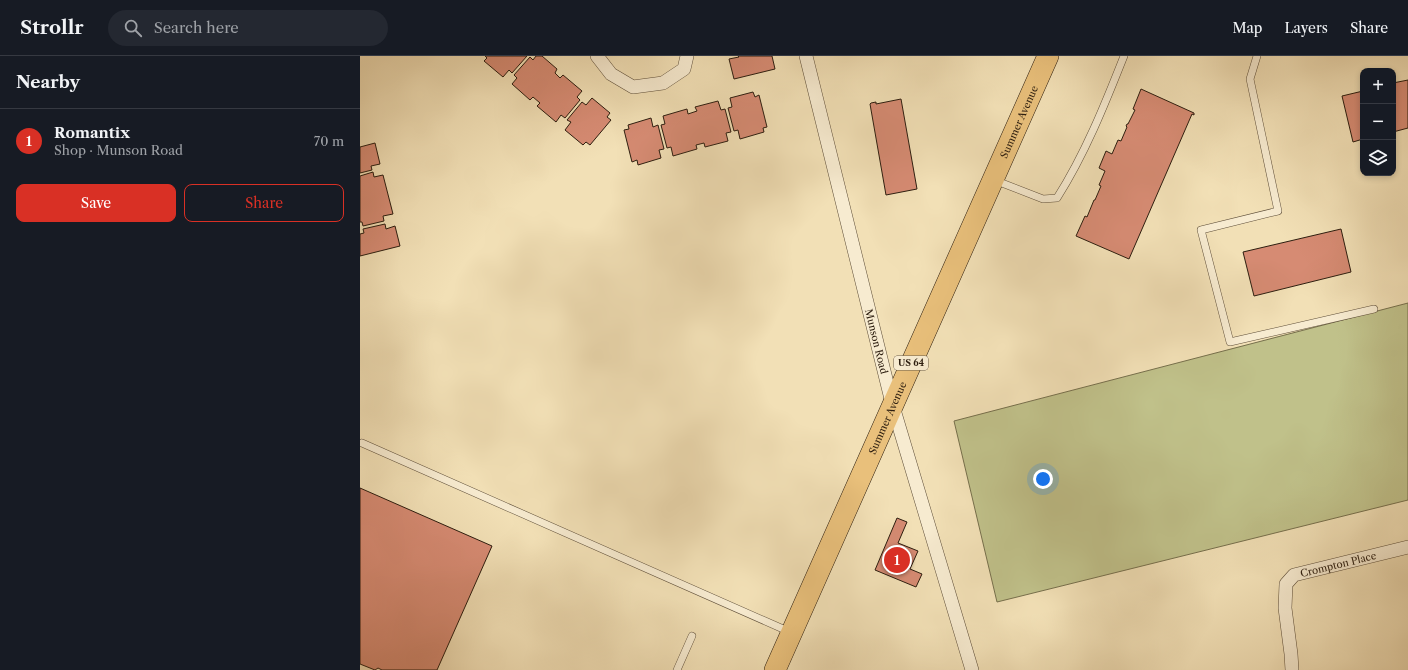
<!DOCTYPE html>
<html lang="en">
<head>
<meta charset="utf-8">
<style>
	:root { --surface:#171b24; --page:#242831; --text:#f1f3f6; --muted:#9ea1a6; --line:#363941; --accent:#d93025 }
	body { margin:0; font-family:"Libre Caslon Text",serif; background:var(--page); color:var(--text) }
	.controls { position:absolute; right:12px; top:12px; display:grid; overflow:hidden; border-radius:8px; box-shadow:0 2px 6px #0003 }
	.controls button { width:36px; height:36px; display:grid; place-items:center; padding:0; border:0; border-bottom:1px solid var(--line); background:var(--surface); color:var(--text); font:20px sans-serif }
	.you { position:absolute; left:683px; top:423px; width:14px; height:14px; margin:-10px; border:3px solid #fff; border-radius:50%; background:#1a73e8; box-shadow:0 0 0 6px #1a73e833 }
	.badge { display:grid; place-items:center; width:26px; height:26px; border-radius:50%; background:var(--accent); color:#fff; font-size:13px; font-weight:700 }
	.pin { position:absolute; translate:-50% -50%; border:2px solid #fff; box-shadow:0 1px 4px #0006 }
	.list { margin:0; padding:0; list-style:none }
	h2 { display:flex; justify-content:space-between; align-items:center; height:52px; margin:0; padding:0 16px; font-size:17px }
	h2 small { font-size:13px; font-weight:400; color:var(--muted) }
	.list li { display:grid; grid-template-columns:26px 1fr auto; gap:12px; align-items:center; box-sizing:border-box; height:64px; padding:0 16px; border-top:1px solid var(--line) }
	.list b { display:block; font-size:15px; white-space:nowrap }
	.list p { margin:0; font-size:13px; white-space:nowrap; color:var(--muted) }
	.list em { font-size:13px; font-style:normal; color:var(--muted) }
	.actions { display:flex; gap:8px; padding:12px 16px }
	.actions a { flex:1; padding:9px 0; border:1px solid var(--accent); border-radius:8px; text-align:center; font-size:14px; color:var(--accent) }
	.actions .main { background:var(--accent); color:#fff }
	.icon { flex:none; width:22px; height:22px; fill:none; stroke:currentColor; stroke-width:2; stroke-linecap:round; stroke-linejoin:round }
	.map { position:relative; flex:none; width:1048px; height:614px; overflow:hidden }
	header { display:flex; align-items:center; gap:24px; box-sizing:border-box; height:56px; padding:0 20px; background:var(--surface); border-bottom:1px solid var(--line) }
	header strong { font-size:19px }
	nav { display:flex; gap:22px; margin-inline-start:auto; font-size:14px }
	.search { width:280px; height:36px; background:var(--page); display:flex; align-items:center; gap:10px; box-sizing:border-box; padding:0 14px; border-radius:22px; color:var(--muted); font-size:15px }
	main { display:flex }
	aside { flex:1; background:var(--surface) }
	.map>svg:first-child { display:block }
	.green { fill:#c0c18a; stroke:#766f4c }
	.building { fill:#d68b73; stroke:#2c1d0f }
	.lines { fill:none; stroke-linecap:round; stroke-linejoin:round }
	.lane-casing { stroke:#5e4e39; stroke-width:8 }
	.street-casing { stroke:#5e4e39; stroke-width:14 }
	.primary-casing { stroke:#2c1d0f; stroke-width:22 }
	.lane { stroke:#f7ebd0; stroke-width:7 }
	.street { stroke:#f7ebd0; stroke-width:13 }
	.primary { stroke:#e9c07b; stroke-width:21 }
	.labels { text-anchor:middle; stroke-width:4; stroke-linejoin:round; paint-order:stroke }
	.shield { fill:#f7ebd0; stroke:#695b49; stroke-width:1 }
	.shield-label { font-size:9px; font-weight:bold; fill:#2c1d0f }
	.street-label { font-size:10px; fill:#2c1d0f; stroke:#f7ebd0 }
</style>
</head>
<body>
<header>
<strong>Strollr</strong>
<div class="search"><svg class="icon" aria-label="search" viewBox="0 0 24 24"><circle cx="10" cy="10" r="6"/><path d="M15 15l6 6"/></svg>Search here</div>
<nav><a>Map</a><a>Layers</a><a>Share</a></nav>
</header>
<main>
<aside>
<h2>Nearby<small></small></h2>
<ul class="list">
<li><span class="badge">1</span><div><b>Romantix</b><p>Shop · Munson Road</p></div><em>70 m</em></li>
</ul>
<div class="actions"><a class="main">Save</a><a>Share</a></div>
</aside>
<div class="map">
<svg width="1048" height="614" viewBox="0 0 1048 614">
	<rect width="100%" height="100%" fill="#f2e0b6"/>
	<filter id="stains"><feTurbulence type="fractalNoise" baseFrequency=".005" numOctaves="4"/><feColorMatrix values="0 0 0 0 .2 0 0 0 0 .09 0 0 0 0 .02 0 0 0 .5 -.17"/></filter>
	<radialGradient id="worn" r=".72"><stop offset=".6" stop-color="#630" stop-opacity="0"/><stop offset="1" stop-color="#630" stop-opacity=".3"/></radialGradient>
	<polygon class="green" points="1048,247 1048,444 637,546 594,365"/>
	<g class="building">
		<polygon points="125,0 167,0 152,17 149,14 143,21 124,5 127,2"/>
		<polygon points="176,0 182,0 197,13 195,17 200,22 203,19 222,35 217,41 220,44 205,62 201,59 196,66 177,50 180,47 173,41 170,44 152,28 157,22 154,19 170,1 173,4"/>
		<polygon points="378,0 412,0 415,13 374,23 369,3 379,1"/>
		<polygon points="1048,24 1048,72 1033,76 1033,27"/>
		<polygon points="781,33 834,57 834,59 832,58 769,203 716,180 725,160 727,161 734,144 735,144 741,130 739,129 745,115 739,112 746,95 752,98 758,84 761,85 767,71 766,70 767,68 768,68 775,54 773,53"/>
		<polygon points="1003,35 1003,83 993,86 982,40"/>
		<polygon points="393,36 395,41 399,39 407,71 403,72 404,76 380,83 378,74 374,75 368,52 372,51 370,42"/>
		<polygon points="232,42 250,57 247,61 251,64 230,89 226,86 223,89 205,74 211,66 207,64 222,46 226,49"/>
		<polygon points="541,43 557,133 526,139 510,48 511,47 516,46 516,48"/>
		<polygon points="358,45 361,54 365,53 371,76 366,77 368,85 345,91 344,87 336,89 337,93 313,100 311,91 307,92 301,69 305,68 303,60 327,53 328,58 337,55 335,51"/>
		<polygon points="291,62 293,71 298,69 304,93 299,94 301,102 278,109 277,104 272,106 264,74 269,73 268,69"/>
		<polygon points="15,87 20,108 11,110 12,114 0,117 0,91"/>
		<polygon points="13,116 14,121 23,119 33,158 23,160 24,165 3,170 2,166 0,166 0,120"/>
		<polygon points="25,168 26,173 35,170 40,190 0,200 0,178 4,177 3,173"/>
		<polygon points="981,173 991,216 894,240 883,196"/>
		<polygon points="0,432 132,490 77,614 22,614 18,612 15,614 0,608"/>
		<polygon points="537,462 547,466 538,487 558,495 550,513 562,518 556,531 515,514"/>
	</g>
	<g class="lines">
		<defs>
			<g id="lane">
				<polyline points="897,0 890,23 918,155 841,174 870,286 1014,253"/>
				<path d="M634,124L683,143L697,142C725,98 745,48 764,0"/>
				<polyline points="2,387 430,576"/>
				<polyline points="317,614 332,580"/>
			</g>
			<g id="street">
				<polyline points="237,0 251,18 273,31 303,27 324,13 327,0"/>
				<path id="s1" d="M446,0L532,347L612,614"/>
				<path id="s2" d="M932,614L931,598L925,552L926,528L934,519L1048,491"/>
			</g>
			<g id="primary">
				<path id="s3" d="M415,614L688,0"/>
			</g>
		</defs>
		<use href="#lane" class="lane-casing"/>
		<use href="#street" class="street-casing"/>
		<use href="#primary" class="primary-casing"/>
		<use href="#lane" class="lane"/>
		<use href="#street" class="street"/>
		<use href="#primary" class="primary"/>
	</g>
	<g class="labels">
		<rect class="shield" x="534" y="300" width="34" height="14" rx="3"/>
		<g class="shield-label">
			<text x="551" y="310">US 64</text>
		</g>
		<g class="street-label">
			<text dy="4" stroke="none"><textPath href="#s3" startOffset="600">Summer Avenue</textPath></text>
			<text dy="4" stroke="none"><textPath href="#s1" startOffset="294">Munson Road</textPath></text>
			<text dy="4" stroke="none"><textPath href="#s3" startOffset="276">Summer Avenue</textPath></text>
			<text dy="4" stroke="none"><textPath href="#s2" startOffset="144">Crompton Place</textPath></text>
		</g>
	</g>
	<rect width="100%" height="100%" filter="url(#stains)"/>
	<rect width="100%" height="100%" fill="url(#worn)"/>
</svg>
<div class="controls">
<button>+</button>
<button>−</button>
<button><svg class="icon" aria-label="layers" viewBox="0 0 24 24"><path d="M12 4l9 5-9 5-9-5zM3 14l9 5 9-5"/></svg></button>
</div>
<div class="you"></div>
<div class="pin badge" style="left:537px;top:504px">1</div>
</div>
</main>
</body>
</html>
